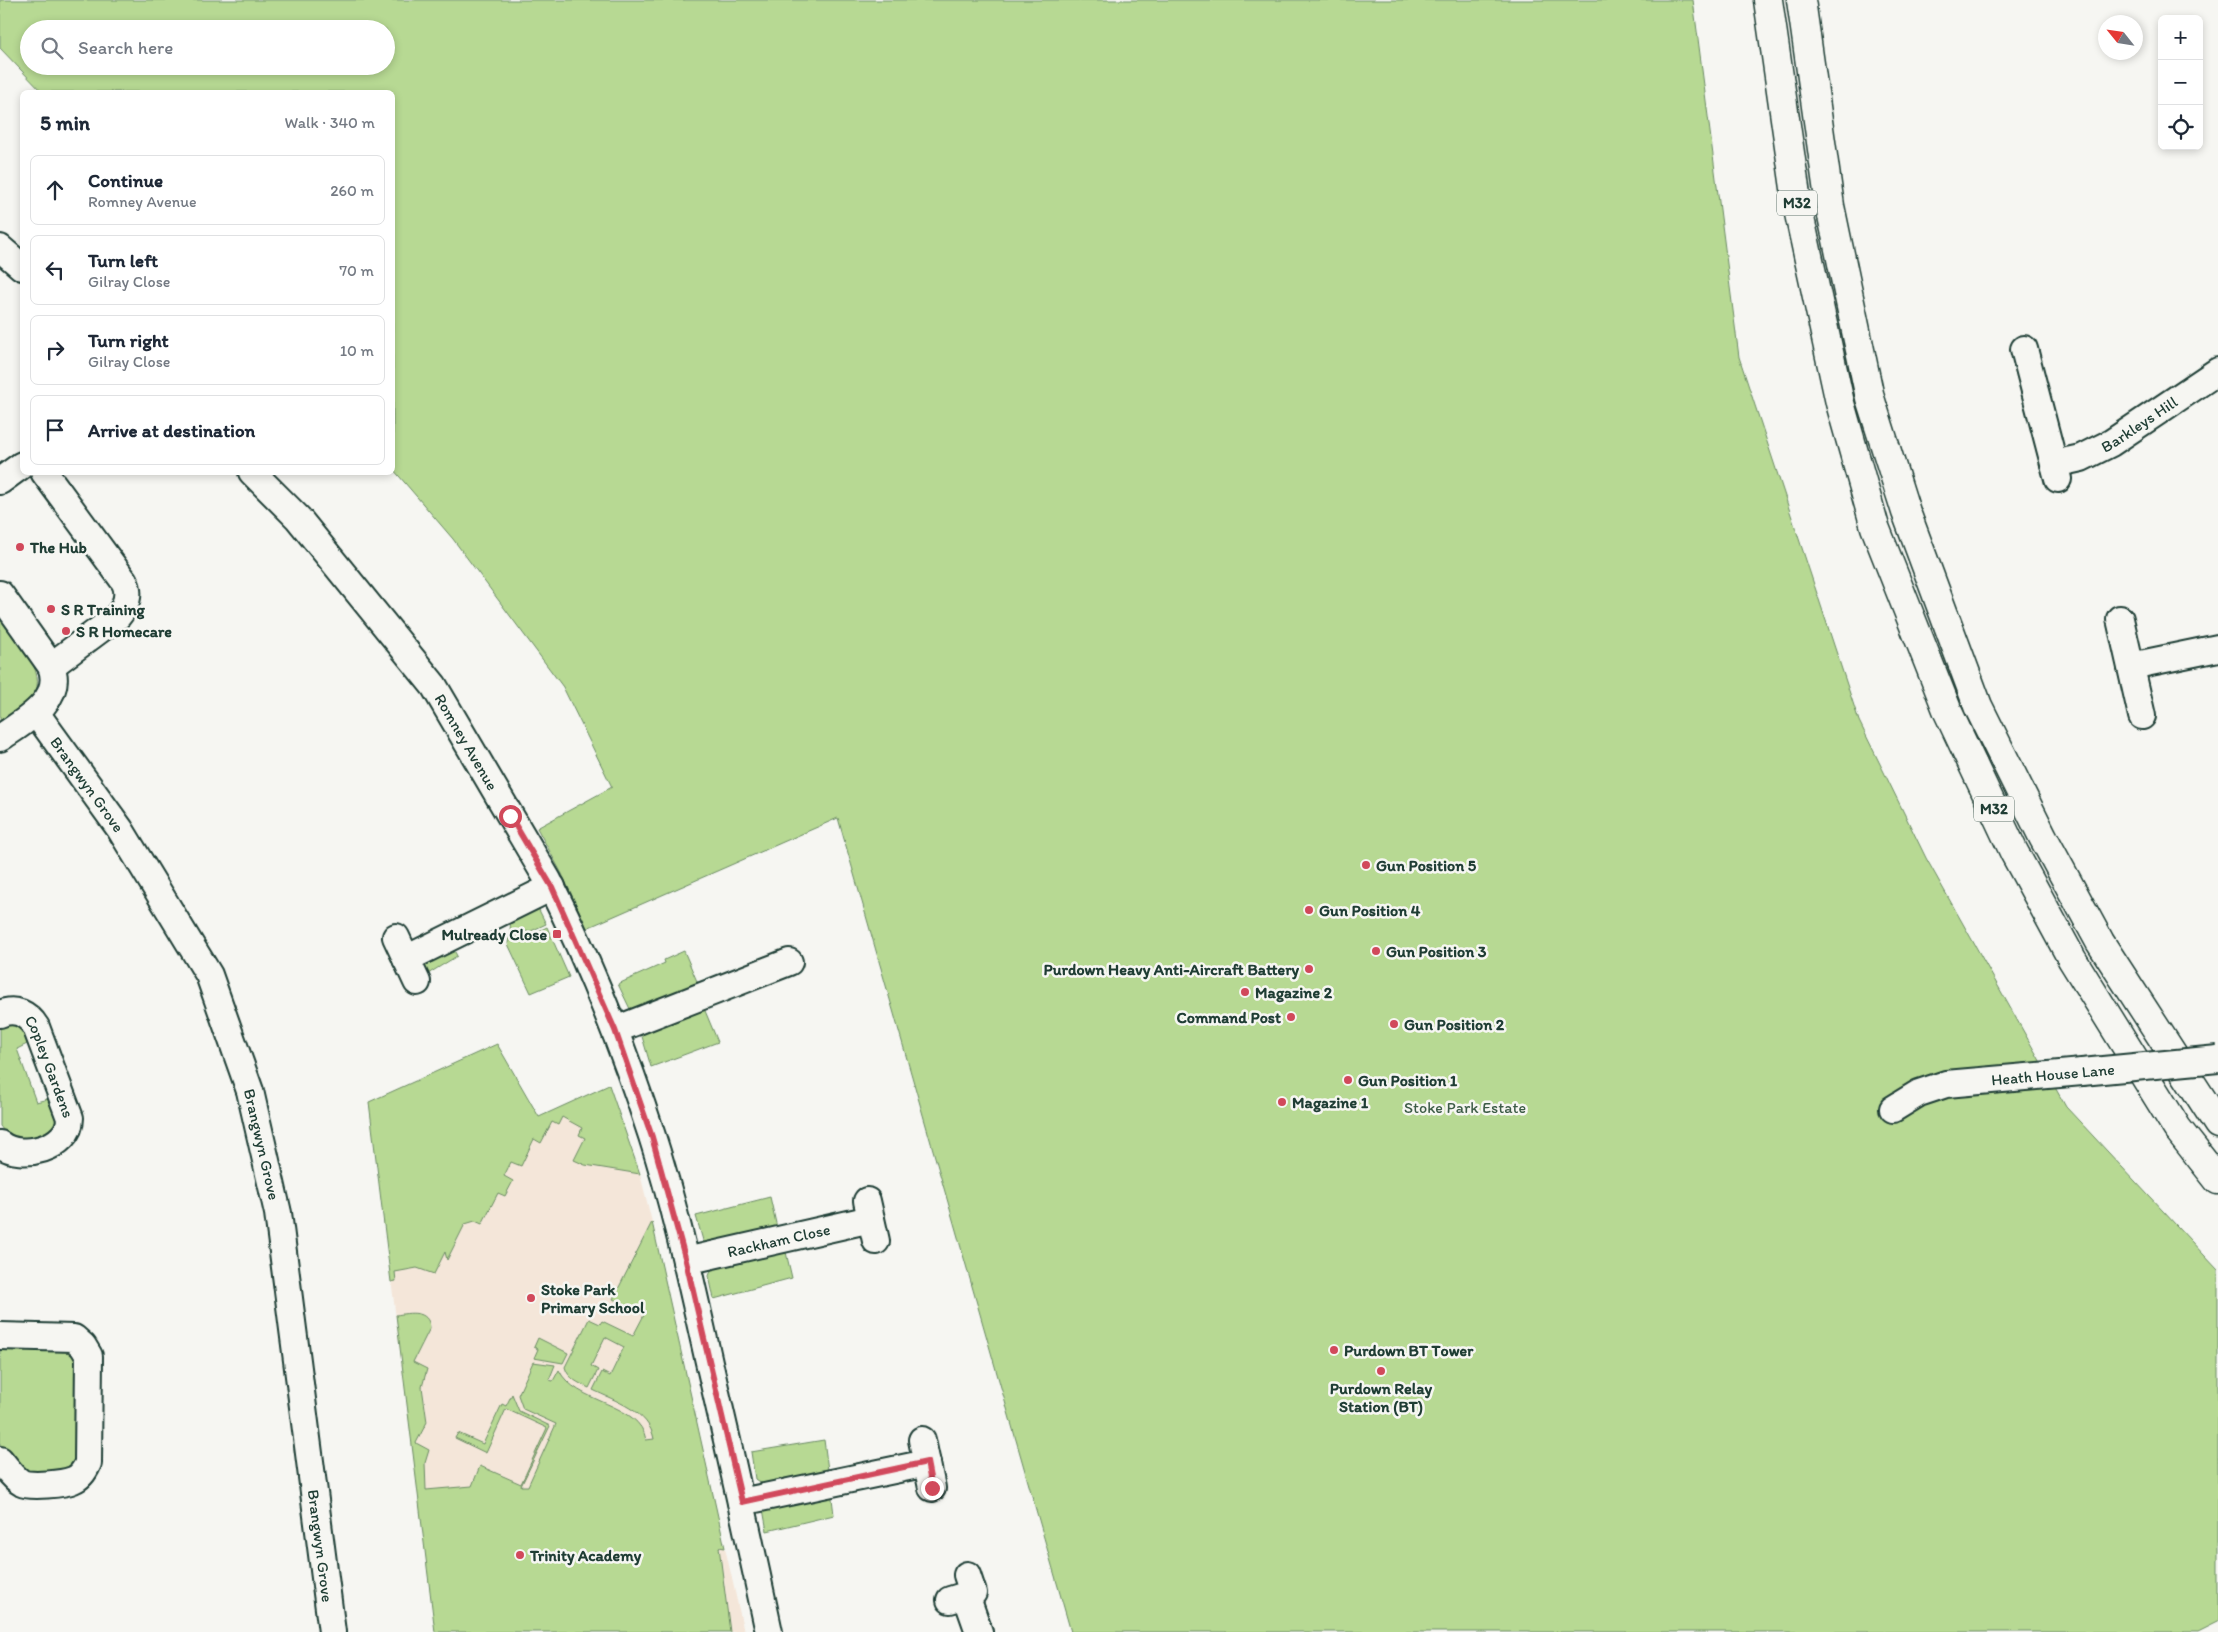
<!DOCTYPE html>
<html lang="en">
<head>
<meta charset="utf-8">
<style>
	:root { --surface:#fff; --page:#f6f6f7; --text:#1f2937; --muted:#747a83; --line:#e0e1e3 }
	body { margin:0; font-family:Itim,sans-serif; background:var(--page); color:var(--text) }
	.controls { position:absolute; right:15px; top:15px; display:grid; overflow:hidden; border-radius:8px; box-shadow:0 2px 8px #0003 }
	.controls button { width:45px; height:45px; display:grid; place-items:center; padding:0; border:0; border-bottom:1px solid var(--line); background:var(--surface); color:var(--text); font:25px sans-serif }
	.compass { position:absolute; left:2098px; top:15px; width:45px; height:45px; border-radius:50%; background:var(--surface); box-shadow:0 2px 8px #0003; rotate:300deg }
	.stop { position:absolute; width:15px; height:15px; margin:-11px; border:4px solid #d1495b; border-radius:50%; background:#fff }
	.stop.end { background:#d1495b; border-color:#fff; box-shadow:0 1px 5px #0008 }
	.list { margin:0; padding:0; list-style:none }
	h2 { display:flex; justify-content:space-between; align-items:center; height:65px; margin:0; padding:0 20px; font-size:21px }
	h2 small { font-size:16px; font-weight:400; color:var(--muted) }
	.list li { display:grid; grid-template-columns:32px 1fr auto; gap:15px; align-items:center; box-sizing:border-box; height:70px; margin:0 10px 10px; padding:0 10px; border:1px solid var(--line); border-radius:8px }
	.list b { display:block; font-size:19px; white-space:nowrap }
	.list p { margin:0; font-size:16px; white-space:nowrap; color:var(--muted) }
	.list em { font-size:16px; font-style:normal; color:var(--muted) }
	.icon { flex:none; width:28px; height:28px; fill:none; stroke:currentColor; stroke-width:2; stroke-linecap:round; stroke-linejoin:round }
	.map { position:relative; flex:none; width:2218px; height:1632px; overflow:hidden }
	.search { position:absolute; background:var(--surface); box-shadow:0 2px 8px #0003; left:20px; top:20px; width:375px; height:55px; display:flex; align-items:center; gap:12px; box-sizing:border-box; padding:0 18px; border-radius:28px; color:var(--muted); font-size:19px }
	.panel { position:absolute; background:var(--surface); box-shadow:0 2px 8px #0003; left:20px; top:90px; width:375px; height:385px; border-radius:8px }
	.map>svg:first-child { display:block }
	.built { fill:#f4e6d9 }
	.green { fill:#b7d993; stroke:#6b8b64; fill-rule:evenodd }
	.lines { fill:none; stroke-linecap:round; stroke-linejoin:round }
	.minor-casing { stroke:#1f3d34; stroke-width:30 }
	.highway-casing { stroke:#1f3d34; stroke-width:31 }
	.minor { stroke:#f6f6f2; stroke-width:26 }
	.highway { stroke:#f6f6f2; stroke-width:28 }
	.minor-bridge-casing { stroke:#1f3d34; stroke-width:30; stroke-linecap:butt }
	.minor-bridge { stroke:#f6f6f2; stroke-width:26 }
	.route { stroke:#d1495b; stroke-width:6 }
	.poi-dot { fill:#d1495b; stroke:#f6f6f2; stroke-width:2 }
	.labels { text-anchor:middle; stroke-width:5; stroke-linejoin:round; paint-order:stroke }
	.shield { fill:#f6f6f2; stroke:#60746d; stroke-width:1 }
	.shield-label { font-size:15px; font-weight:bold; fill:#1f3d34 }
	.street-label { font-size:16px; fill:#1f3d34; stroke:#f6f6f2 }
	.poi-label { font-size:16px; font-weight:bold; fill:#1f3d34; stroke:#f6f6f2; text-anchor:start }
	.park-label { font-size:16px; fill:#3d5c47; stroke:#f6f6f2 }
</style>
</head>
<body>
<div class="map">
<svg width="2218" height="1632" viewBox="0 0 2218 1632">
	<rect width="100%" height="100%" fill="#f6f6f2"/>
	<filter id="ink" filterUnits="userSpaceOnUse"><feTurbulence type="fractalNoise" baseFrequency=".02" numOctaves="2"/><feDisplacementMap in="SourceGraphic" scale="10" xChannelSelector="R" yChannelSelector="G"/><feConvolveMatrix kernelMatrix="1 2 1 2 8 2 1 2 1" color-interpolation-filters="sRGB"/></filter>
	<g filter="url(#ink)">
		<polygon class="built" points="497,1044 539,1117 609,1085 640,1174 652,1222 744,1632 435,1632 369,1102"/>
		<g class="green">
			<path d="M0,0H1693L1739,357L1859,721L1926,858L2066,1107L2218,1270V1621L2196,1632H1071L838,818L587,928L562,874L537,828L612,787L563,687L453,539L393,469L392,92H42L0,48ZM29,29H386V66H29Z"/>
			<path d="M0,615C13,634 50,673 33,696C25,707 11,715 0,722Z"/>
			<polygon points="538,908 546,924 531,931 510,933 511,914"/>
			<polygon points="547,927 569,977 531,993 508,944 509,936 531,935"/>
			<polygon points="451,944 457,956 423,977 423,962"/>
			<polygon points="684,951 699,986 631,1011 618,984 665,963 664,960"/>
			<polygon points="703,1006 718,1042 651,1067 641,1033"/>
			<path d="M0,1023H20L31,1042L17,1049L36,1102L56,1097L60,1108L52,1133C34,1138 13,1145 0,1126Z"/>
			<polygon points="497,1044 539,1117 609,1085 640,1174 585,1165 574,1160 585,1138 579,1135 582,1128 562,1117 558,1125 552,1122 541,1143 534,1139 521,1166 511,1162 504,1176 513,1181 505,1196 498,1193 482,1224 475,1221 465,1224 447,1260 445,1252 434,1274 417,1268 395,1272 396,1281 391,1282 369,1102"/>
			<polygon points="770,1197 778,1232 704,1244 696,1216"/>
			<path d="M652,1222L725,1548L719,1547L730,1632H435L396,1315C409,1313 429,1309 430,1328L413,1362L427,1369L422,1387L427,1422L416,1443L429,1450L425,1463L426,1490L472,1486L480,1466L521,1484L547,1428L506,1409L486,1453L455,1438L458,1433L483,1444L502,1404L506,1406L512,1394L519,1411L550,1426L521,1486H528L556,1424L523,1409L518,1395L533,1362L555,1365L549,1380L553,1381L559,1370C575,1404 640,1402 646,1440L654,1439C649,1411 615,1401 593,1390L602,1372L610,1376L624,1347L605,1337L591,1366L598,1370L589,1388C579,1383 568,1379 565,1367L589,1319L600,1324L602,1321L633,1336L644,1315L613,1299Z"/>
			<polygon points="785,1248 792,1278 714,1299 709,1276 712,1268"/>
			<polygon points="538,1338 568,1353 563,1363 534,1358 538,1349 534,1347"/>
			<polygon points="59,1342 78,1353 84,1455 73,1471 26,1477 0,1450 0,1343"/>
			<polygon points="824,1440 828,1470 762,1484 755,1479 751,1452"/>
			<polygon points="831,1490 834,1515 767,1531 763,1509"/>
		</g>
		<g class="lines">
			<defs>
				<g id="minor">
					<polyline points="0,248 22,267"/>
					<polyline points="2024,349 2058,479"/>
					<path id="s1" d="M2054,464L2081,458L2111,443L2218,371"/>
					<path d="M44,472L124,581C131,593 126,606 118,616L51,666"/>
					<path id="s2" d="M252,472L298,518L434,686L548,880C589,962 624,1049 652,1136C676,1210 692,1287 709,1362C730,1452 750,1542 769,1632"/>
					<polyline points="0,481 22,465"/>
					<path d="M0,594L51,666C65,700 23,722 0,738"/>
					<polyline points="2120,619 2142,716"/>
					<polyline points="2131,666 2218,648"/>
					<path id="s3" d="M36,713L120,829L209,975L250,1091L278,1213L332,1632"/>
					<polyline points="396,937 417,982"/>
					<polyline points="406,959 552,887"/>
					<path id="s4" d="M0,1014C15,1007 28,1014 36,1027L70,1118C70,1148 21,1161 0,1144"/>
					<polyline points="615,1030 789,962"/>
					<polyline points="1893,1109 1919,1093 1946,1084 2082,1072"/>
					<polyline points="867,1201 876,1241"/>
					<path id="s5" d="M686,1261L871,1219"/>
					<path d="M0,1336L74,1338L83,1346L89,1356L88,1463C85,1470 81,1477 73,1480C64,1484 30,1487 22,1483C13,1478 7,1468 0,1460"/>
					<polyline points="922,1440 932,1488"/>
					<polyline points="741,1502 927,1463"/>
					<polyline points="966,1595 979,1632"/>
					<polyline points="950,1600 973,1593 967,1575"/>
				</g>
				<g id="highway">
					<polyline points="1768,0 1798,209 1840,403 1875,527 1948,712 2014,852 2072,959 2177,1128 2218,1180"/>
					<polyline points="1801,0 1830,206 1870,398 1906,512 1978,706 2043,837 2100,942 2218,1124"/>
				</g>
			</defs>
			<use href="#minor" class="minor-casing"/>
			<use href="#highway" class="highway-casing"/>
			<use href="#minor" class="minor"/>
			<use href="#highway" class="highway"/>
			<defs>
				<polyline id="minor-bridge" points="2082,1072 2218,1059"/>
			</defs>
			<use href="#minor-bridge" class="minor-bridge-casing"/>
			<use href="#minor-bridge" class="minor-bridge"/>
		</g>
	</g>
	<g class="lines" filter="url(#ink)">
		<polyline class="route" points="510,816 552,887 615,1030 652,1137 686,1261 742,1502 927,1462 932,1488"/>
	</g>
	<g class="poi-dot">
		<circle cx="20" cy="547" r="5"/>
		<circle cx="51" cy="609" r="5"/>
		<circle cx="66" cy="631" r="5"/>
		<circle cx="1366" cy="865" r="5"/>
		<circle cx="1309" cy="910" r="5"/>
		<rect x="552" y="929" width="10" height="10" rx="2.5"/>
		<circle cx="1376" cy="951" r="5"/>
		<circle cx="1309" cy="969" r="5"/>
		<circle cx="1245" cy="992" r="5"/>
		<circle cx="1291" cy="1017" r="5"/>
		<circle cx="1394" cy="1024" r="5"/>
		<circle cx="1348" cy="1080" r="5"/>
		<circle cx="1282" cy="1102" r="5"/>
		<circle cx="531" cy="1298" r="5"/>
		<circle cx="1334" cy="1350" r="5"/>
		<circle cx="1381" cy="1371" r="5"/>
		<circle cx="520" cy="1555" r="5"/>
	</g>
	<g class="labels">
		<g class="shield">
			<rect x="1777" y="190.5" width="40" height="25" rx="4"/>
			<rect x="1974" y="796.5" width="40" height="25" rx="4"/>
		</g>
		<g class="shield-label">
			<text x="1797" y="208">M32</text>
			<text x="1994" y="814">M32</text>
		</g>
		<g class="street-label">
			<text dy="6" stroke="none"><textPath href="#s1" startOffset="95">Barkleys Hill</textPath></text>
			<text dy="6" stroke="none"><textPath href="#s2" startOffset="346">Romney Avenue</textPath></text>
			<text dy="6" stroke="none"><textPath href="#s3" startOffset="88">Brangwyn Grove</textPath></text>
			<text dy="6" stroke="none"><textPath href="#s4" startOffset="84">Copley Gardens</textPath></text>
			<text transform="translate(2053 1074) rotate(-5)" y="6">Heath House Lane</text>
			<text dy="6" stroke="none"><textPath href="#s3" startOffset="492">Brangwyn Grove</textPath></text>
			<text dy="6" stroke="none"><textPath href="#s5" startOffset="95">Rackham Close</textPath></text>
			<text dy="6" stroke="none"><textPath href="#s3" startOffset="898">Brangwyn Grove</textPath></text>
		</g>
		<g class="poi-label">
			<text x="30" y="553">The Hub</text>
			<text x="61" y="615">S R Training</text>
			<text x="76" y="637">S R Homecare</text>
			<text x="1376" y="871">Gun Position 5</text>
			<text x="1319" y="916">Gun Position 4</text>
			<text x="547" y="940" text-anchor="end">Mulready Close</text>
			<text x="1386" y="957">Gun Position 3</text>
			<text x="1299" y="975" text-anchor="end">Purdown Heavy Anti-Aircraft Battery</text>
			<text x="1255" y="998">Magazine 2</text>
			<text x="1281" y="1023" text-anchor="end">Command Post</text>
			<text x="1404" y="1030">Gun Position 2</text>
			<text x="1358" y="1086">Gun Position 1</text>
			<text x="1292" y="1108">Magazine 1</text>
			<text x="541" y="1295">Stoke Park<tspan x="541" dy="18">Primary School</tspan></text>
			<text x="1344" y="1356">Purdown BT Tower</text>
			<text x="1381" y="1394" text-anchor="middle">Purdown Relay<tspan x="1381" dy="18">Station (BT)</tspan></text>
			<text x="530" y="1561">Trinity Academy</text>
		</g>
		<g class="park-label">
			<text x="1465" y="1113">Stoke Park Estate</text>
		</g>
	</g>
</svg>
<div class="controls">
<button>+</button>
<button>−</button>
<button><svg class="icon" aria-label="locate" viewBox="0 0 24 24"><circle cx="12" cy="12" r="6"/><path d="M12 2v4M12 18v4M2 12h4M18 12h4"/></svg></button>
</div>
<svg class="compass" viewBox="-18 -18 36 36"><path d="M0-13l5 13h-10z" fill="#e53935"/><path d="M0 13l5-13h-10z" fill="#747a83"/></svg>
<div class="stop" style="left:510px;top:816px"></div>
<div class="stop end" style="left:932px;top:1488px"></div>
<div class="search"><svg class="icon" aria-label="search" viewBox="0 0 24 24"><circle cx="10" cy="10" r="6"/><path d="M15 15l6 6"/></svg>Search here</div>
<section class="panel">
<h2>5 min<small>Walk · 340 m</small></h2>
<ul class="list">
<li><svg class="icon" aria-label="ahead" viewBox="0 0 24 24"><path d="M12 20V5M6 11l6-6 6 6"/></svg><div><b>Continue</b><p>Romney Avenue</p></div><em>260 m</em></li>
<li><svg class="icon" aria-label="left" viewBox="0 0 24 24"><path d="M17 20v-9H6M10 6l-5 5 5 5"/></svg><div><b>Turn left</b><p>Gilray Close</p></div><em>70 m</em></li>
<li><svg class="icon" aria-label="right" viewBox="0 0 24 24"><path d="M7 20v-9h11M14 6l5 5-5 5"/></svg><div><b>Turn right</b><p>Gilray Close</p></div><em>10 m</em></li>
<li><svg class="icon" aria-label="arrive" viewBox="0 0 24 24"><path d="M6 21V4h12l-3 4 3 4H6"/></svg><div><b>Arrive at destination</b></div></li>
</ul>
</section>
</div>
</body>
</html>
